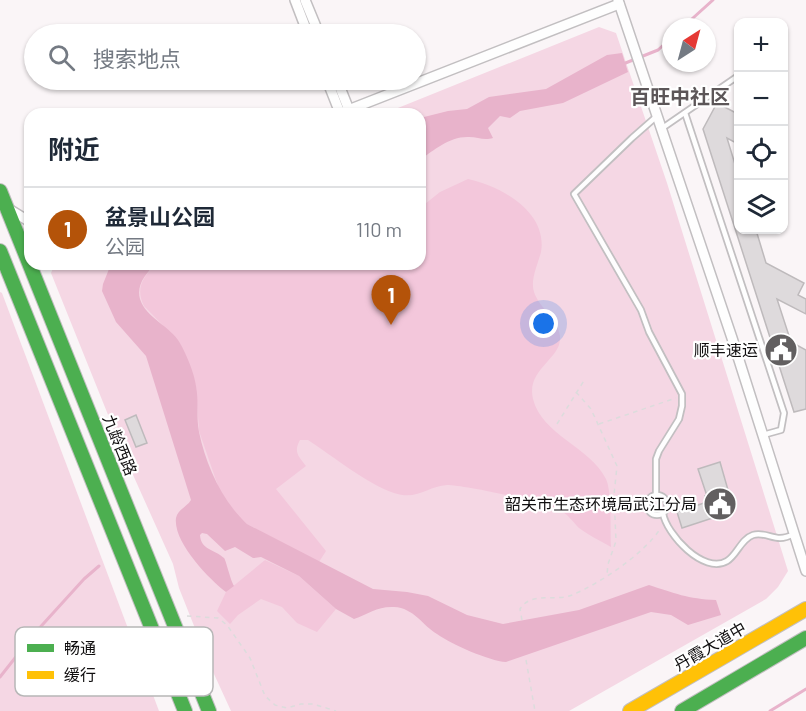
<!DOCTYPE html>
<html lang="zh">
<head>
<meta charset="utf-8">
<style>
	:root { --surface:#fff; --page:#f6f6f7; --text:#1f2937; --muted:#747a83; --line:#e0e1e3; --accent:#b45309 }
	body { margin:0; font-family:Barlow,"Noto Sans SC",sans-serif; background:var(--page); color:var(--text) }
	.controls { position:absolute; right:18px; top:18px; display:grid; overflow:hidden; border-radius:12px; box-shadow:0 2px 4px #0004 }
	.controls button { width:54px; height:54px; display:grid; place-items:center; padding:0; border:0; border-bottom:2px solid var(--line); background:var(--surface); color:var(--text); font:30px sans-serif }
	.compass { position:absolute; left:662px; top:18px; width:54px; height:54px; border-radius:50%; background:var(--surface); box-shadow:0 2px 4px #0004; rotate:36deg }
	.you { position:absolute; left:544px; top:324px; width:21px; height:21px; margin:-15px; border:4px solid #fff; border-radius:50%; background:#1a73e8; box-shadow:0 0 0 9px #1a73e833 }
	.badge { display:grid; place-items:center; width:39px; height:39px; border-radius:50%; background:var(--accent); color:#fff; font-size:20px; font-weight:700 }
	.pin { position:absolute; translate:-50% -50px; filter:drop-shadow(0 2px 3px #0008) }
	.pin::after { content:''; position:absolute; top:32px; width:21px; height:18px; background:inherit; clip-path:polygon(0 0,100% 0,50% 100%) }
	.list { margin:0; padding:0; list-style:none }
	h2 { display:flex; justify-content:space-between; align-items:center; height:78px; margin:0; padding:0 24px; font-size:26px }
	h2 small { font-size:20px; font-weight:400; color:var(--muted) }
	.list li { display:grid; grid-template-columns:39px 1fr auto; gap:18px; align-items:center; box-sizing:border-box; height:84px; padding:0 24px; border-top:2px solid var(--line) }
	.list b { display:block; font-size:22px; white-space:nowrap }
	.list p { margin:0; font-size:20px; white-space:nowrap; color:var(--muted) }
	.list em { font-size:20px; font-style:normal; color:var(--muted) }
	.icon { flex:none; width:33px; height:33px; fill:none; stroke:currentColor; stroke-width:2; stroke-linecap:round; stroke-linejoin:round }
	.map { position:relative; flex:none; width:806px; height:711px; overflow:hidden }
	.search { position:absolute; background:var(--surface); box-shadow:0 2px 4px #0004; left:24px; top:24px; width:402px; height:66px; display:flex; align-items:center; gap:15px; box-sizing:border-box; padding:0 21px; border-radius:33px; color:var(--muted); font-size:22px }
	.panel { position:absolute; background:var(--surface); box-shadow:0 2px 4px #0004; left:24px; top:108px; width:402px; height:162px; border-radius:18px }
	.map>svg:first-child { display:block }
	.green { fill:#f5d7e4 }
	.forest { fill:#f3c7db }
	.water { fill:#e8b3cb }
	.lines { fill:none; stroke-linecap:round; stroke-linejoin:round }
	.stream { stroke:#e8b3cb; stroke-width:3 }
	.building { fill:#dedadc; stroke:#bebabc; stroke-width:1.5 }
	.lane-casing { stroke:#c2bfc1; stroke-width:8 }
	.street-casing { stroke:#c2bfc1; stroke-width:12 }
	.fast-casing { stroke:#c2bfc1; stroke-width:16 }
	.slow-casing { stroke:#c2bfc1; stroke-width:16 }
	.path { stroke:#dcdcdc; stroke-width:1.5; stroke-dasharray:4.5 4.5; stroke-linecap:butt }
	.lane { stroke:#fefefe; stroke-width:4.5 }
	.street { stroke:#fefefe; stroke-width:9 }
	.fast { stroke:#4caf50; stroke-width:14 }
	.slow { stroke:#ffc107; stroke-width:14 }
	.labels { text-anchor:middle; stroke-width:4.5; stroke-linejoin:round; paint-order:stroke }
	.poi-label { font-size:16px; fill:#100e0f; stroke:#fff; text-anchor:end }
	.street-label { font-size:16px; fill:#100e0f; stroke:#fff }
	.quarter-label { font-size:20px; font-weight:bold; fill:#5c5658; stroke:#fff }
	.key { fill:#fff; stroke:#b7b7b7; stroke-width:1.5 }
	.key-label { font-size:16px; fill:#100e0f }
</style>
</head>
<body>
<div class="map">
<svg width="806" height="711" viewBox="0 0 806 711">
	<rect width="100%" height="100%" fill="#faf5f7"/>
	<g class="green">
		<polygon points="599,27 616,33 667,183 788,571 778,587 766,599 569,711 231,711 208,661 179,588 173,564 125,457 51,273 55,264 420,264 420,114 383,114"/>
		<polygon points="0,292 2,293 159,711 0,711"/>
	</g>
	<g class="forest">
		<path d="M468,179C501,186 548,212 541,252C538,264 530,280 534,292C539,308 561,322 560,339C560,359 526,370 533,399C542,435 590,447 606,479C612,491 610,531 611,547C601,541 588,535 579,528C572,521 568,514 559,510C544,502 464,485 447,485C428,486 417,501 394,493C369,485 331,455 308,440H300C293,452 299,457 306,466L276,489L326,551L319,562L247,524L237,515L219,489L199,431L196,387L184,355L180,343L144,306C135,288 143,277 156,264H420V208L440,192Z"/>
		<polygon points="265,560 299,576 336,609 317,632 297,623 282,607 261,599 238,615 230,624 217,611 226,592"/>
	</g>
	<g class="water">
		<path d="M622,53L628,72L563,103L520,111L510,118L500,116L488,128L493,138C484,141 478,137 469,137C450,136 434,150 420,160V118L448,111L467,109L489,97L546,89L607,55Z"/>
		<path d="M111,264H156C146,273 136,285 140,299C146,318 170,326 180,343C187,356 194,372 196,386C199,401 196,417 199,432C206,465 222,501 247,524L373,589L407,592L428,596L467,615L503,624L579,610L649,585C674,593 688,599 716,600L721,615L688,625L671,615L651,612L506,662C489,661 451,644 437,634C422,625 414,608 394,607C378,606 368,614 354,619L336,609L299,576L261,557L253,558L235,547L225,551L207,534L202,533L200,535C201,550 214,549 224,558C226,560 230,579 234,586L226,592C209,579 173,542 176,518C178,509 187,507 191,500L146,356L116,322L102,291L103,284Z"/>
	</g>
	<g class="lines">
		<g class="stream">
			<polyline points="683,27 713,0"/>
			<polyline points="623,64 658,50 671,38"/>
			<polyline points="0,677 34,634 84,579 99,566"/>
			<polyline points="770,711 806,689"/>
		</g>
	</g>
	<g class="building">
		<polygon points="717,103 738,114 738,144 727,138 738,174 738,230 756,230 766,263 804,283 798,295 806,299 806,314 777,299 791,342 806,350 806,409 794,412 703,129"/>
		<polygon points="136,415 147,443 136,447 125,420"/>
		<polygon points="720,462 734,511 682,528 677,512 707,502 705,496 707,496 698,469"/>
	</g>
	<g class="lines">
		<defs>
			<g id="lane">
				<polyline points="685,113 784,413 781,430 763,435"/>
				<polyline points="661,129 738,76"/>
				<polyline points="656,494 656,459 659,451 679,419 682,406 682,394 649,332 641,310 574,194 632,138 657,116"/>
				<circle cx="657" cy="505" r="10"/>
				<path d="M663,513C666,534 704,575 727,561C737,555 741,539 753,535C763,532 771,538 780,538C785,538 790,536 794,534"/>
			</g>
			<g id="street">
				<polyline points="295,0 308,34"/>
				<polyline points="305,0 319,34"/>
				<polyline points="618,0 732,338 806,571"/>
				<polyline points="327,80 340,113"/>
				<polyline points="337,80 349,110"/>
				<polyline points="338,114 619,4"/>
				<polyline points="9,209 30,222"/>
			</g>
			<g id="fast">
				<polyline points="0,191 209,711"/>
				<polyline points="0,251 185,711"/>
				<polyline points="682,711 806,638"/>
			</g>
			<polyline id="slow" points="630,711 806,609"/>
		</defs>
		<use href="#lane" class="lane-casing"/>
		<use href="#street" class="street-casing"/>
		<use href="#fast" class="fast-casing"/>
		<use href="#slow" class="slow-casing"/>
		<g class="path">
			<polyline points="576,392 591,409 617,466 614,495 616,541 608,564 607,575"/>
			<polyline points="557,424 585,379"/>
			<polyline points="599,424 676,398"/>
			<polyline points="187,616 218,618 227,625 250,658 265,696 275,705 287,708 301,704 313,704 336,711"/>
			<path d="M522,620L520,609C531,591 555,602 572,595C599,584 644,554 660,529"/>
			<polyline points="526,660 535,711"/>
		</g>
		<use href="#lane" class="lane"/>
		<use href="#street" class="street"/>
		<use href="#fast" class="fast"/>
		<use href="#slow" class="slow"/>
	</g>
	<defs>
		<symbol id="civic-disc" viewBox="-11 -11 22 22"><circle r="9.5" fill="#625f60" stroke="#fff"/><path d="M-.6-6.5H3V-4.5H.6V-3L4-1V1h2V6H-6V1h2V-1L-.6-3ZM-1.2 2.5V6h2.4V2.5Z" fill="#fff"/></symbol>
	</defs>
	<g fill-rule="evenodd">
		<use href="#civic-disc" x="762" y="331" width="38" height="38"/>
		<use href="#civic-disc" x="701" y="485" width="38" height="38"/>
	</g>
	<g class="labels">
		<g class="poi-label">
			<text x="758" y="356">顺丰速运</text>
			<text x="697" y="510">韶关市生态环境局武江分局</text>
		</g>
		<g class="street-label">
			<text transform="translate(120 445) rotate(68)" y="6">九龄西路</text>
			<text transform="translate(710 646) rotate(-30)" y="6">丹霞大道中</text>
		</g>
		<g class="quarter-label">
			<text x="680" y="104">百旺中社区</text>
		</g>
	</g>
	<rect x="15" y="627" width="198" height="69" rx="9" class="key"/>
	<rect x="27" y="644" width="27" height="8" fill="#4caf50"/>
	<rect x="27" y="671" width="27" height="8" fill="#ffc107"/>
	<g class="key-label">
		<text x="64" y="654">畅通</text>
		<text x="64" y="681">缓行</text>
	</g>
</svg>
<div class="controls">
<button>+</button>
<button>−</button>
<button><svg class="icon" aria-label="locate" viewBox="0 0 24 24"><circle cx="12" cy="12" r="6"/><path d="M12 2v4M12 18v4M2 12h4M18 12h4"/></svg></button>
<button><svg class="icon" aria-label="layers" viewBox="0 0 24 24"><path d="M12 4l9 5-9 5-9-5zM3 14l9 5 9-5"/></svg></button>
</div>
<svg class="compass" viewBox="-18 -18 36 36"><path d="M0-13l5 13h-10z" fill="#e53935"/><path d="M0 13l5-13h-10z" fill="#747a83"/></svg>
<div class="you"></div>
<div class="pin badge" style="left:391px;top:325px">1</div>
<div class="search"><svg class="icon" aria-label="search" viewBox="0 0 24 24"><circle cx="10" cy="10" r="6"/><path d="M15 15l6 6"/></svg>搜索地点</div>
<section class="panel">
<h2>附近<small></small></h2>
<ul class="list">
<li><span class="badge">1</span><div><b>盆景山公园</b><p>公园</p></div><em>110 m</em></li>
</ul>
</section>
</div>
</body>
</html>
